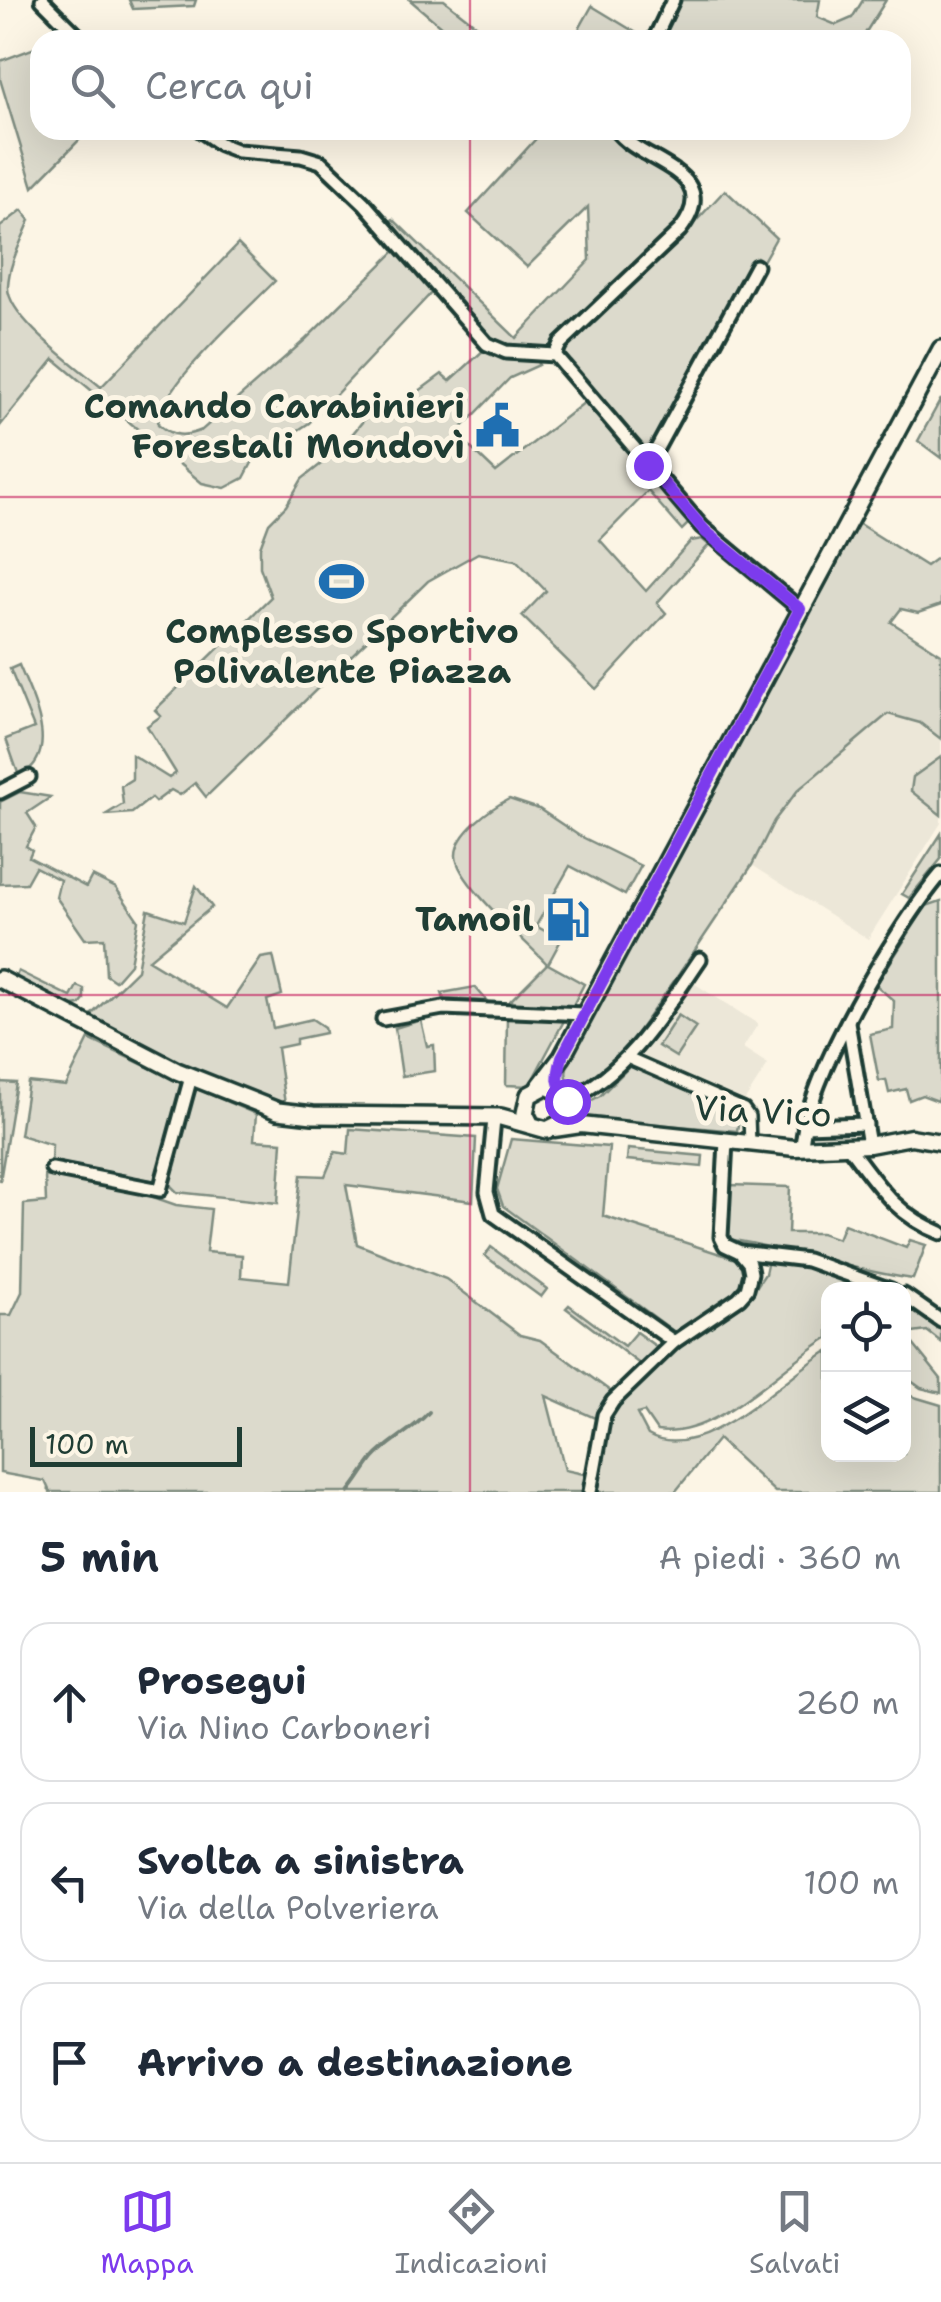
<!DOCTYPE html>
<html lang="it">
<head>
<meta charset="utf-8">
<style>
	:root { --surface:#fff; --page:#f6f6f7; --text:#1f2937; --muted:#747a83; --line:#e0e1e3; --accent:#7c3aed }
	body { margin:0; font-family:"Shantell Sans",sans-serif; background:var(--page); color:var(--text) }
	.controls { position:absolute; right:30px; bottom:30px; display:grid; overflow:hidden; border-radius:20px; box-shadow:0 10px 40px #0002 }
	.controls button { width:90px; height:90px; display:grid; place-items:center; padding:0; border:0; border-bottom:2px solid var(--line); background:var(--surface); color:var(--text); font:50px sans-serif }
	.scale { position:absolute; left:30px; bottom:25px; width:212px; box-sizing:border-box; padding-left:10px; border:5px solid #1f3d34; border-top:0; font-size:28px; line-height:35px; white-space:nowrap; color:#1f3d34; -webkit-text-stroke:8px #fcf5e5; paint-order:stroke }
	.stop { position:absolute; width:30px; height:30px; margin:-22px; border:8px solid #7c3aed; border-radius:50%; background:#fff }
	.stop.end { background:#7c3aed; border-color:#fff; box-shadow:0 2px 10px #0008 }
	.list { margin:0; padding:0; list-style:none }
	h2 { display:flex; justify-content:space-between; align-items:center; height:130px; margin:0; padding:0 40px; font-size:42px }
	h2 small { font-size:32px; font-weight:400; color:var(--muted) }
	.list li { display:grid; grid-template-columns:65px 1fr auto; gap:30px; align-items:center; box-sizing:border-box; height:160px; margin:0 20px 20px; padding:0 20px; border:2px solid var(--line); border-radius:30px }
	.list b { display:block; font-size:38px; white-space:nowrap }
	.list p { margin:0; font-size:32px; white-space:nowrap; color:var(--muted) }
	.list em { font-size:32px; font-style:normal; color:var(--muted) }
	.icon { flex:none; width:55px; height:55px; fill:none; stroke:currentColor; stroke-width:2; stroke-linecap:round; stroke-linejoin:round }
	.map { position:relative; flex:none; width:941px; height:1492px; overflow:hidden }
	.search { position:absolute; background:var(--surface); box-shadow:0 10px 40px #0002; left:30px; right:30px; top:30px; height:110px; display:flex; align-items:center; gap:25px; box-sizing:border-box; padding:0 35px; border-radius:30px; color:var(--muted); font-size:38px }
	.sheet { height:670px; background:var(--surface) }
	nav { display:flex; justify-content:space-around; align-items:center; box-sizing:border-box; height:140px; border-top:2px solid var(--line); background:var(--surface); font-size:28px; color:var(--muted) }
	nav a { display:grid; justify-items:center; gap:5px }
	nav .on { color:var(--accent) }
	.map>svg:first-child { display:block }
	.built { fill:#ece7d8 }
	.green { fill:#dcdacc; stroke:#7e8c80; stroke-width:2.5 }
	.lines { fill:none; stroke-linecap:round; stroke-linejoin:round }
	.stream { stroke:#758479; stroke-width:4 }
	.pedestrian-casing { stroke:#1f3d34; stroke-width:16 }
	.minor-casing { stroke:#1f3d34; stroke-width:19 }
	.tertiary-casing { stroke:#1f3d34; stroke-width:21 }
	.secondary-casing { stroke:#1f3d34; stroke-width:22 }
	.pedestrian { stroke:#fcf5e5; stroke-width:9 }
	.minor { stroke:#fcf5e5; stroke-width:11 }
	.tertiary { stroke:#fcf5e5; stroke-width:14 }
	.secondary { stroke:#fcf5e5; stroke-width:15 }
	.route { stroke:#7c3aed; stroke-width:12 }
	.grid { fill:none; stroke:#c2185b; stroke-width:2.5; stroke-opacity:0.55 }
	.labels { text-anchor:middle; stroke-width:10; stroke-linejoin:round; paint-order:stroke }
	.poi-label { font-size:35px; font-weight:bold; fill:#1f3d34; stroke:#fcf5e5; text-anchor:end }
	.street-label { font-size:35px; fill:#1f3d34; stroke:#fcf5e5 }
</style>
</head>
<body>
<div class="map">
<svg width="941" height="1492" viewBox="0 0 941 1492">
	<rect width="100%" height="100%" fill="#fcf5e5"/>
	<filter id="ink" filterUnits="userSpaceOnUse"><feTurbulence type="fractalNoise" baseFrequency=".01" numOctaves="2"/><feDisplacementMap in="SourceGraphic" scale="20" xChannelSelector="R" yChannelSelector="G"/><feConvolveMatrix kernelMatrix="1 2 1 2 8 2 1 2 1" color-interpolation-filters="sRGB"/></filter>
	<g filter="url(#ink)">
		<g class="built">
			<polygon points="888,713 920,723 941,739 941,757 913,777 911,791 941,815 941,823 868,939 752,865 774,821 798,790"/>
			<polygon points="692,982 758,1024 743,1048 768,1064 745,1100 640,1055"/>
		</g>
		<g class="green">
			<polygon points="129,0 196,0 194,6 133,9"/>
			<polygon points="410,0 444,0 495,40 457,40"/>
			<polygon points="677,0 820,0 817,17 836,25 852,18 863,0 886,0 861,40 658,40"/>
			<polygon points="592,6 648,40 573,40"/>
			<polygon points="40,46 40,130 89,130 33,187 0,79 0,61"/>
			<path d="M544,130H611C628,163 685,162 688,204L674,229L545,351L506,348L490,340L388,224L393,219L516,338L590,260L588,207L527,267L468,213Z"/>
			<polygon points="725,190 776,238 763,261 757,257 648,455 568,362 564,349 671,248"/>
			<path d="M22,210L30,220C22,241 9,263 8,286C6,317 78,367 101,387L238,244L275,281C247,310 160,386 158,424C172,437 185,437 202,430L306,339L398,248L434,290L309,423L254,459L244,478L225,488L202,483L54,359L0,426V227Z"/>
			<polygon points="485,349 506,357 535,359 539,365 510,378 456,434 496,472 585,402 689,523 682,530 648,491 600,540 646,591 691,541 702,539 709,545 657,603 666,613 596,689 522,616 546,591 516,560 478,553 428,581 206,797 195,783 180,795 171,790 155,802 151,798 132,813 105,815 123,804 121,786 132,779 132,755 169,778 176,773 147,726 161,716 155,710 271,597 260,567 260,547 269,523 286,506 302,479 340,449 372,410 399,406 442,374 450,381"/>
			<polygon points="941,399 941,458 918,441"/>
			<path d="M856,522L926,566L941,555V605L918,613L901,609L891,622L941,654V739L920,723L888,714L798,790L774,821L752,865L679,974L627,1047L588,1084L573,1086C563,1076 566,1070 570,1057Z"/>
			<path d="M19,665C32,697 63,755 19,776L6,739L34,728L10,669Z"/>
			<polygon points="941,757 941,815 911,791 913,777"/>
			<polygon points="20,792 51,797 27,813 36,827 26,846 32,850 29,857 86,887 92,876 116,888 138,920 130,964 115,981 106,975 104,938 85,939 56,897 60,880 35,867 26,883 0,884 0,802"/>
			<path d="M509,799L539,809L578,835L641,866L625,895L570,866L536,926L561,940L548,964L584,984L572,1007L508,1003L547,964C528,943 455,881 456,855C456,833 491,808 509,799Z"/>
			<polygon points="941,834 941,859 909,898 902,894"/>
			<polygon points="196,886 212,907 148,960 227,1008 261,958 273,956 282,995 267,1000 273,1028 312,1019 324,1027 325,1033 296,1039 296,1044 277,1048 285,1104 184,1066 88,1018 137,970 148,910 184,922"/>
			<polygon points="941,901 941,1088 938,1101 922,1095 909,1100 906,1089 889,1093 886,1080 879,1081 870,1034 893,1029 894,1001 876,985 926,906"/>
			<polygon points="18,971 71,997 77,986 84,989 84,1000 80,1005 73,1006 16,977"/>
			<polygon points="475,987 487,1001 444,999 442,993"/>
			<polygon points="678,1015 696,1027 676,1057 658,1046"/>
			<polygon points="507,1016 565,1019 529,1086 506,1085"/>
			<polygon points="421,1020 427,1046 434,1045 435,1071 402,1076 395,1028"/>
			<polygon points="89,1039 184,1084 155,1181 51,1161 52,1145 20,1135 28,1082 66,1086"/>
			<polygon points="630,1066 734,1112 739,1119 737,1131 573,1117 574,1109 600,1096"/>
			<polygon points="0,1082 16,1083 0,1181"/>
			<polygon points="193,1087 256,1114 254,1140 282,1142 278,1203 177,1192 168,1183"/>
			<polygon points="350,1129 476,1138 473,1201 346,1185 357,1244 446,1279 520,1335 540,1340 613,1393 597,1419 546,1396 565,1470 588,1475 585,1492 50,1492 45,1481 0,1473 0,1315 11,1315 22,1292 24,1204 46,1202 45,1176 136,1191 176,1205 211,1209 206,1252 242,1255 241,1277 289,1282 301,1175 325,1176 335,1152 348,1154"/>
			<polygon points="511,1139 609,1147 603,1216 739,1260 745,1271 741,1287 676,1333 503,1206 497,1189"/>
			<polygon points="628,1149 703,1156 702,1167 627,1160"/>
			<path d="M730,1185L790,1187L788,1233H821L838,1239L844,1224L906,1248L910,1240L926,1245L913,1279C850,1270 791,1249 728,1239Z"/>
			<polygon points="491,1247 547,1289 541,1297 485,1256"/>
			<path d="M768,1260L805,1266L875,1289L828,1290V1338C780,1366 716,1440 657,1431L644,1412L637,1414L648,1435C702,1467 785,1375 828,1351V1454H904V1394L941,1405V1492H775L718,1439L675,1492H595L614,1406L666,1356L750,1296L765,1274Z"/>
			<polygon points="904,1303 941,1329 941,1342 927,1331 905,1334 941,1379 941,1393 921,1388 904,1376"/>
			<polygon points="569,1305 624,1346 636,1332 658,1348 641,1365 566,1308"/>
		</g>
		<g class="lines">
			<path class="stream" d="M349,1492C358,1482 364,1470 373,1459C389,1441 411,1432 429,1412"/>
			<defs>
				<polyline id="pedestrian" points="627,1058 744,1109 749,1116 750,1144"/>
				<g id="minor">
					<polyline points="42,0 82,40"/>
					<polyline points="654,40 673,0"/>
					<polyline points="200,130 220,144 238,151 301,156 321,162 364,203 487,344 506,352 555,355 702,527 800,609"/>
					<path d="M555,355L560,344L680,230C726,171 640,164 616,130"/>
					<polyline points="648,465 756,266"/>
					<polyline points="0,792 29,777"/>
					<polyline points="383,1019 443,1008 584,1014"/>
					<polyline points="848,1022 869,1145"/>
					<path d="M567,1101C628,1072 663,1013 700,959"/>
					<polyline points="494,1119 487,1192 493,1214 674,1342"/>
					<polyline points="804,1126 866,1124"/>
					<path d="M848,1146C877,1184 895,1215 941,1233"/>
					<path d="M802,1148C805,1080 896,927 941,874"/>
					<polyline points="52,1169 160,1190 191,1077"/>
					<polyline points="740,1252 807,1260 891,1290"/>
					<polyline points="904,1295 941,1321"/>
					<polyline points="590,1492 604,1415 613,1401 674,1342 739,1298 747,1289 751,1273 749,1263 740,1252 725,1245 721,1237 726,1141"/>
				</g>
				<polyline id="tertiary" points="554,1129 581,1125 795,1148 869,1145 911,1137 941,1142"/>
				<g id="secondary">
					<polyline points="0,979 177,1071 278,1111 313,1115 501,1117 547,1130 563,1122 568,1107 562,1093 546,1086 529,1095 525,1113 530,1123"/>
					<polyline points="539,1087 562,1057 941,349"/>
				</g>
			</defs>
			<use href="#pedestrian" class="pedestrian-casing"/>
			<use href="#minor" class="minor-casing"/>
			<use href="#tertiary" class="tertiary-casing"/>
			<use href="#secondary" class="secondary-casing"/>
			<use href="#pedestrian" class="pedestrian"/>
			<use href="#minor" class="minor"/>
			<use href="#tertiary" class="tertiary"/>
			<use href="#secondary" class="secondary"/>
		</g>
	</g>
	<g class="lines" filter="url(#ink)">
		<path class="route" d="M567,1101C557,1081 556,1081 562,1057L800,609L706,532L648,465"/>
	</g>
	<path class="grid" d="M470,0V40M470,130V1492M0,497H941M0,995H941"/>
	<defs>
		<symbol id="civic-bare" viewBox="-9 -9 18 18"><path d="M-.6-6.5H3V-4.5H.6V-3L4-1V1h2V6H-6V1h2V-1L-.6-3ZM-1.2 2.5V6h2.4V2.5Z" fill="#1f6fb2" stroke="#fcf5e5" stroke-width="2.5" paint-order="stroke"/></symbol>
		<symbol id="stadium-bare" viewBox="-9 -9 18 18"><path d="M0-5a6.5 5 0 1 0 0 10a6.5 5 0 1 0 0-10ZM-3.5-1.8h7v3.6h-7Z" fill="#1f6fb2" stroke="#fcf5e5" stroke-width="2.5" paint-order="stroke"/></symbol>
		<symbol id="fuel-bare" viewBox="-9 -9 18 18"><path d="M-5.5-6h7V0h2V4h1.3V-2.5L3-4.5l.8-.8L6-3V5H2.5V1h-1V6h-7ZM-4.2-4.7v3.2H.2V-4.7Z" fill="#1f6fb2" stroke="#fcf5e5" stroke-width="2.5" paint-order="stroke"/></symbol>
	</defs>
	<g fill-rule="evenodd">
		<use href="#civic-bare" x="466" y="394" width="63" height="63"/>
		<use href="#stadium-bare" x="310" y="550" width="63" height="63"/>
		<use href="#fuel-bare" x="536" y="888" width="63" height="63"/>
	</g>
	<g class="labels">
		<g class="poi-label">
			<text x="465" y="418">Comando Carabinieri<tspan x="465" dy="40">Forestali Mondovì</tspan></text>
			<text x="342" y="643" text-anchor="middle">Complesso Sportivo<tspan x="342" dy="40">Polivalente Piazza</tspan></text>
			<text x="534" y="931">Tamoil</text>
		</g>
		<g class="street-label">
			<text transform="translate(763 1111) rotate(3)" y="12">Via Vico</text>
		</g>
	</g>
</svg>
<div class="controls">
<button><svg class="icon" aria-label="locate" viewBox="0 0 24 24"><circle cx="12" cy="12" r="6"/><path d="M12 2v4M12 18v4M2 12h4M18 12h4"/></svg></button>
<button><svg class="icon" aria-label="layers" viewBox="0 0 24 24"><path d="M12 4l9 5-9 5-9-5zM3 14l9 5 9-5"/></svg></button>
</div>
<div class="scale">100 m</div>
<div class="stop" style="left:567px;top:1101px"></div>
<div class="stop end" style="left:648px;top:465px"></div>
<div class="search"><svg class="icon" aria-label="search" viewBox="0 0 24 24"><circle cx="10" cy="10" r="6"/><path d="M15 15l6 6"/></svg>Cerca qui</div>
</div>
<section class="sheet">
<h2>5 min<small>A piedi · 360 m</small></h2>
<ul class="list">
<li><svg class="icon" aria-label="ahead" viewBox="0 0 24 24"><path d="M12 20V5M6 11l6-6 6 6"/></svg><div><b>Prosegui</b><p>Via Nino Carboneri</p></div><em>260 m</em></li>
<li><svg class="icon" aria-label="left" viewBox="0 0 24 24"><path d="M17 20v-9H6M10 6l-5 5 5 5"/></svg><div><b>Svolta a sinistra</b><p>Via della Polveriera</p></div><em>100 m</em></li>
<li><svg class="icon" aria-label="arrive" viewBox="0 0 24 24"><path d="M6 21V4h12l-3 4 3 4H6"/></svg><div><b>Arrivo a destinazione</b></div></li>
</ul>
</section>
<nav>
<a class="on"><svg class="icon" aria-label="map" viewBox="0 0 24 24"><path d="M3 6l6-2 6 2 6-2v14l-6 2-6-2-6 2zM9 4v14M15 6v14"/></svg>Mappa</a>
<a><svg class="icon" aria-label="directions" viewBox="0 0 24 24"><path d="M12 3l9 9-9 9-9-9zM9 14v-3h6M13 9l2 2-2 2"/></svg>Indicazioni</a>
<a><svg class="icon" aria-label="saved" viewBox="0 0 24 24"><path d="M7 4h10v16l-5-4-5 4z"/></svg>Salvati</a>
</nav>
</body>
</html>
